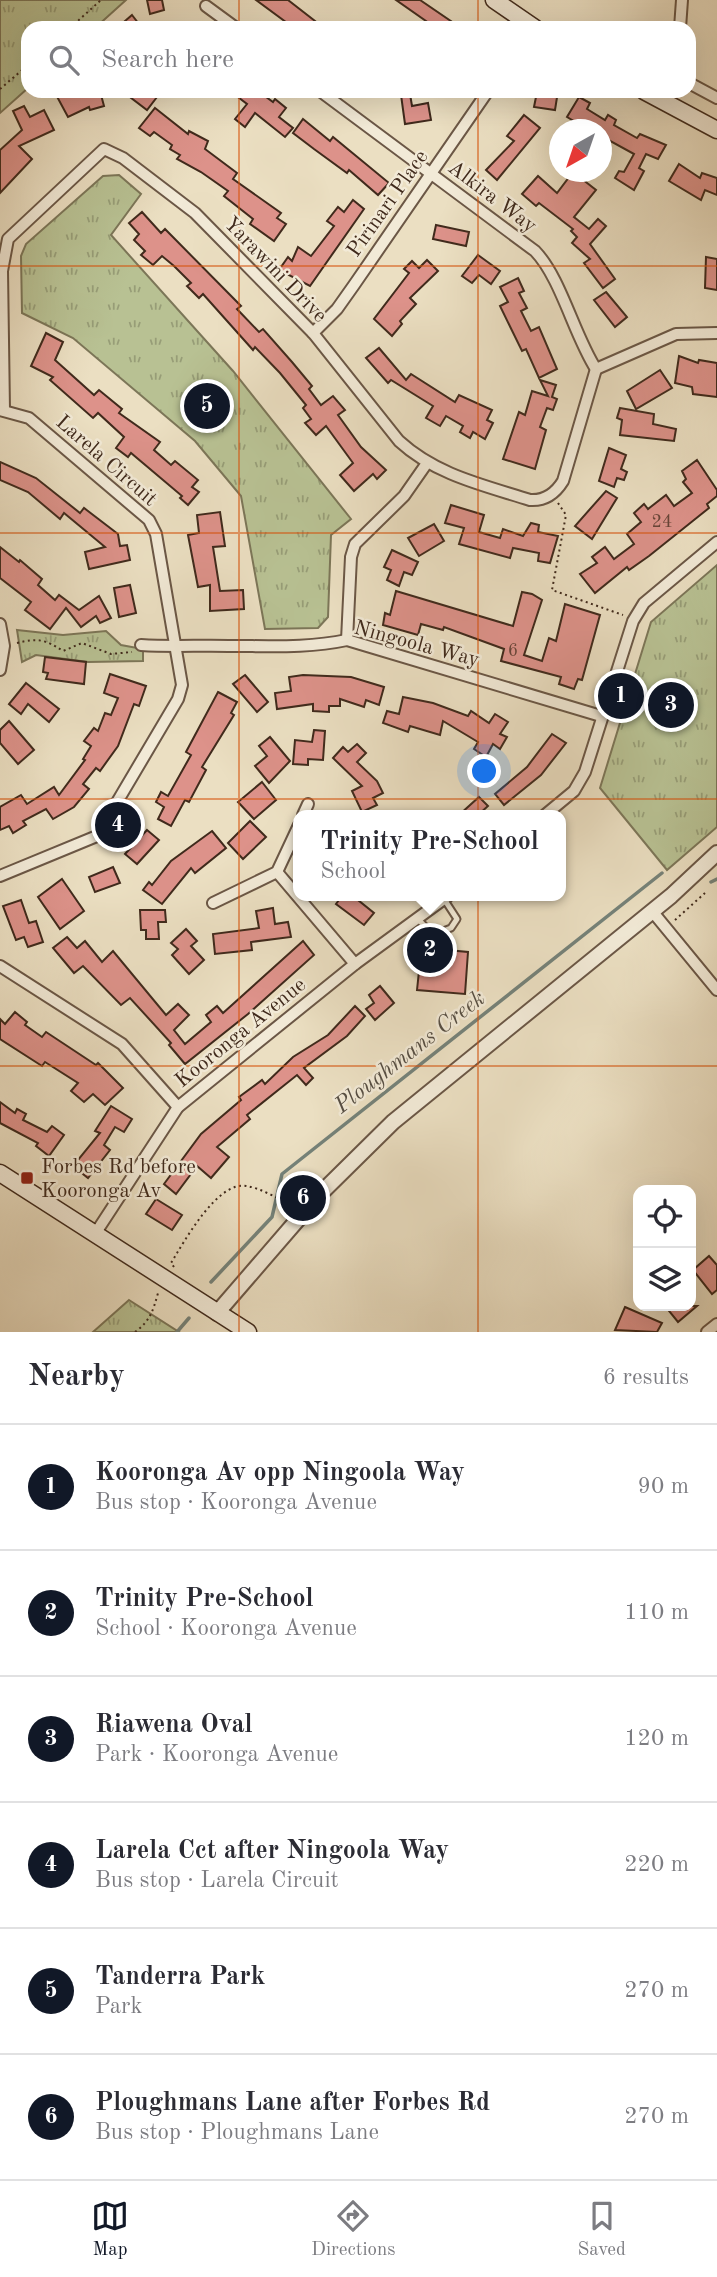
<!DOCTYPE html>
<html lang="en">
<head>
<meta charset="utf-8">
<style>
	:root { --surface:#fff; --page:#f2f2f3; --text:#2b2b33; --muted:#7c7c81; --line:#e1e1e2; --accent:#111827 }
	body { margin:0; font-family:"Old Standard TT",serif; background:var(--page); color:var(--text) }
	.controls { position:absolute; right:21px; bottom:21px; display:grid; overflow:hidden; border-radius:14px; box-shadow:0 7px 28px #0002 }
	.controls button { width:63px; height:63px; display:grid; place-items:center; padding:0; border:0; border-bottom:2px solid var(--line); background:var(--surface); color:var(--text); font:35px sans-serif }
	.compass { position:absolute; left:549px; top:119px; width:63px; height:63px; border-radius:50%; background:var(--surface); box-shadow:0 7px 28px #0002; rotate:220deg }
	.you { position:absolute; left:485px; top:772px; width:24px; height:24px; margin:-18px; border:5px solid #fff; border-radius:50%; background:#1a73e8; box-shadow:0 0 0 10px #1a73e833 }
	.badge { display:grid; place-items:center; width:46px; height:46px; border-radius:50%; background:var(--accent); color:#fff; font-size:23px; font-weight:700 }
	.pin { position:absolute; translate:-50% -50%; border:4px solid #fff; box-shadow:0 2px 7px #0006 }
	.popup { position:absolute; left:293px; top:810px; width:273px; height:91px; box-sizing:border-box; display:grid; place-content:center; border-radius:14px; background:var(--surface); filter:drop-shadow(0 2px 5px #0005); font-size:23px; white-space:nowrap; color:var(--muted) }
	.popup b { font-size:26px; color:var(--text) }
	.popup::after { content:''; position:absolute; left:50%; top:100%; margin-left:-14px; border:14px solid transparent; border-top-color:var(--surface) }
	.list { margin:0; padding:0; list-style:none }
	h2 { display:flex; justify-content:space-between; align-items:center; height:91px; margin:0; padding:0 28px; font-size:30px }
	h2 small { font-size:23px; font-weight:400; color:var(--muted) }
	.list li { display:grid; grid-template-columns:46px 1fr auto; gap:21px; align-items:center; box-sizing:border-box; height:126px; padding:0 28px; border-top:2px solid var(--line) }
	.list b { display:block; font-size:26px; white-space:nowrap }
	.list p { margin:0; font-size:23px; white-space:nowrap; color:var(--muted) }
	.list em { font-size:23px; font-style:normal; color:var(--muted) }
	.icon { flex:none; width:38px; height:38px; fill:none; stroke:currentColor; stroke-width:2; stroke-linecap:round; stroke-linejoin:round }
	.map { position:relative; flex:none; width:717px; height:1332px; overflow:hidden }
	.search { position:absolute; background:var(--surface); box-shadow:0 7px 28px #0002; left:21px; right:21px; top:21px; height:77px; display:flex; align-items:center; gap:18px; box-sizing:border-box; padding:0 24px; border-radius:21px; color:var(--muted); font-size:26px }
	.sheet { height:847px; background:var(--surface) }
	nav { display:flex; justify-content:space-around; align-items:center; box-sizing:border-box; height:98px; border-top:2px solid var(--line); background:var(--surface); font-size:19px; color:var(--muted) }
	nav a { display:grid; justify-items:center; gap:4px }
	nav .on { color:var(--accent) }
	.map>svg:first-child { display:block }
	.grass { fill:url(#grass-tufts); stroke:#7c7658; stroke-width:2 }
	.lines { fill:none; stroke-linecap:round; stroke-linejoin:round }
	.stream { stroke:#758279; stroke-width:3.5 }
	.building { fill:#dd928a; stroke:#402a1c; stroke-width:2 }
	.service-casing { stroke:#6b5746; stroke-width:9 }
	.minor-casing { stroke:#6b5746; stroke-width:14 }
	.tertiary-casing { stroke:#6b5746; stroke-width:18 }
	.secondary-casing { stroke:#402a1c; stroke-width:19 }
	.path { stroke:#402a1c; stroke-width:2; stroke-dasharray:2 3.5; stroke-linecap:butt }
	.service { stroke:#f2ead7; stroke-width:5 }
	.minor { stroke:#f2ead7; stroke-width:10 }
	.tertiary { stroke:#f2ead7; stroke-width:14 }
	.secondary { stroke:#f2ead7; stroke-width:16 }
	.grid { fill:none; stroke:#d7540e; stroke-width:2; stroke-opacity:0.55 }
	.poi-dot { fill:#8f2418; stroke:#f2ead7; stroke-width:2.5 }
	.labels { text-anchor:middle; stroke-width:5; stroke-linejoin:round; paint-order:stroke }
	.number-label { font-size:18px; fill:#674438 }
	.street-label { font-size:21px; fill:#402a1c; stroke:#f2ead7 }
	.poi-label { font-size:21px; fill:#402a1c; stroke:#f2ead7; text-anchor:start }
	.water-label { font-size:23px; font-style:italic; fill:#564e43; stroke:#f2ead7 }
</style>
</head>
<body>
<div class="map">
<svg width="717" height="1332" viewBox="0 0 717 1332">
	<defs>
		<pattern id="grass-tufts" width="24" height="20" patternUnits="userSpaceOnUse" patternTransform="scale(1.75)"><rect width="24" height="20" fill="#b8c193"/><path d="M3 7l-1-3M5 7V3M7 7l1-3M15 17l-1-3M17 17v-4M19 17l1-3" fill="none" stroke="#979d77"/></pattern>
	</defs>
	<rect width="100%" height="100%" fill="#ebdfc2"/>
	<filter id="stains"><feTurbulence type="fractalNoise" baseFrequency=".00286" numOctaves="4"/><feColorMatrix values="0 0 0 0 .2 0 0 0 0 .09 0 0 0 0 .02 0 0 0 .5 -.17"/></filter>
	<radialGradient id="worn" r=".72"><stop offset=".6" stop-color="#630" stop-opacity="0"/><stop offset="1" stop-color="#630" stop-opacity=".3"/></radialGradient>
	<g class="grass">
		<polygon points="0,0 126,0 95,28 28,28 28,88 0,113"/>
		<polygon points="119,175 141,194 111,235 233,371 351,519 331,535 328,617 318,628 265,629 241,496 195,441 73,338 22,313 21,256 26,244 103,176"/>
		<polygon points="717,565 717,827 667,870 600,788 651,622"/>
		<polygon points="17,630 63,635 106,631 121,645 143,649 143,661 88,662 36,655 22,662"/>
		<polygon points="129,1300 179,1332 93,1332"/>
	</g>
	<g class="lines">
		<g class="stream">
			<polyline points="711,882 717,879"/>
			<polyline points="211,1282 272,1217 282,1174 662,873"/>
			<polyline points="177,1332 189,1318"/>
		</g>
	</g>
	<g class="building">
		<polygon points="147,0 162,0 164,10 150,14"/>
		<polygon points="256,0 288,0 324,28 294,28"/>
		<polygon points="396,0 420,0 461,28 436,28"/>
		<polygon points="132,15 142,28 117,28"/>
		<polygon points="54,91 100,91 104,106 90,110 89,107 68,117"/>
		<polygon points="122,91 149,91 157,97 147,110"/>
		<polygon points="230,91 258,91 273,102 275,99 286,108 279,117 293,128 285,137 255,113 245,127 235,119 247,104"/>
		<polygon points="546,91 558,91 555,110 534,107 537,92 546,94"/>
		<polygon points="410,94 412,106 428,103 431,120 405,124 401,95"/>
		<polygon points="579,97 590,103 587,109 605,120 608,115 616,120 614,125 637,138 640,134 666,145 658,159 646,154 639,168 644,171 634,190 615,178 619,171 624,172 634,154 601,136 601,130 574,130 577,123 567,117"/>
		<polygon points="24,106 30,117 44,110 54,130 19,146 32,159 0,193 0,150 22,130 13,111"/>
		<polygon points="155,108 188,134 189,131 208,141 205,149 237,173 233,179 281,213 277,218 286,224 274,241 250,224 253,219 224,196 228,191 201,172 177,159 180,155 170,149 172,145 154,132 150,136 139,128"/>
		<polygon points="524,115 540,128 497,180 486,170 514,141 507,136"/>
		<polygon points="303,119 330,141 333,137 389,183 378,195 349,170 347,173 314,149 293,133"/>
		<polygon points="679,164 700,178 702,173 717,178 717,195 705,190 701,200 669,181"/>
		<polygon points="573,172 596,190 574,217 589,229 598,219 606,226 590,244 615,279 603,288 584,263 590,259 572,243 577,237 571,231 573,229 539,203 536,206 522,194 538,176 557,193"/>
		<polygon points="353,200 364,209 310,286 279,270 288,257 292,261 298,247 311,256 334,226 327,221 338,207 344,212"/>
		<polygon points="142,212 161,233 165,229 241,306 237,309 259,332 263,329 292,362 312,386 309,389 321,405 333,396 345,410 338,415 361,447 386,470 377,479 373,474 354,491 340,475 353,463 326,426 316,435 305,423 311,419 303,408 306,405 280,373 255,347 253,350 203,294 199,298 187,286 191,283 174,266 162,256 153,265 141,255 145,251 134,240 139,234 129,223"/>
		<polygon points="436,225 469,232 466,246 433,239"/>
		<polygon points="478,255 500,271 491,284 479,275 472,283 462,276"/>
		<polygon points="706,257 717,259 717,290 705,288"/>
		<polygon points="427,260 438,271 410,298 416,304 400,321 402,324 392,336 374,319 409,273 404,269 412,261 419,268"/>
		<polygon points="518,278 524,291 519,293 527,308 521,311 531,331 539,327 557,369 539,378 526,349 522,351 500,306 508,302 500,287"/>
		<polygon points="606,292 627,317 615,327 594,300"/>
		<polygon points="46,333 63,342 55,360 94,395 99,390 122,409 119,413 160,442 154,450 171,465 175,461 198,480 192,487 199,492 188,505 180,498 182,496 131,453 128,457 116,448 124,437 98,413 93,418 50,380 53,377 31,366"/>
		<polygon points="379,348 406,380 411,374 455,402 459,395 492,410 487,420 493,423 485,439 473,432 470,438 460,432 463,426 446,416 440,426 426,418 433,406 391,380 388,383 366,358"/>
		<polygon points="679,356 698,363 699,360 717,363 717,397 693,394 692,387 675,383"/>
		<polygon points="660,370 672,388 636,409 627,391"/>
		<polygon points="540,380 556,385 552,397 557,399 553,410 547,408 540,427 546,430 535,469 503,459 519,412 525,415 532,391 548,396"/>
		<polygon points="620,408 654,414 653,424 676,429 674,441 620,435 622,420 617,418"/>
		<polygon points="609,448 626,455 621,469 627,472 624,480 617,478 614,487 599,481"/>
		<polygon points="697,460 717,490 717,496 707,504 709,508 649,556 629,570 627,567 595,593 580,574 597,563 592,557 605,547 614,559 634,544 627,534 641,522 634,513 644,504 648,509 666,495 674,506 692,493 683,482 686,479 682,471"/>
		<polygon points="0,462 36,478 80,513 84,508 118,534 120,546 127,545 130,560 89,569 85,552 105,547 64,513 60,519 28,492 0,480"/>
		<polygon points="606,491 617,498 592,539 575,526"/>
		<polygon points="451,505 484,515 479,532 500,538 503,529 523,536 531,523 539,525 538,532 558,536 550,563 538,561 539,553 513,548 510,558 459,544 464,528 445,523"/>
		<polygon points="220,512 225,546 213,547 220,591 243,590 244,609 210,611 210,585 198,587 188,535 199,533 197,515"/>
		<polygon points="434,524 444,541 419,556 408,538"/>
		<polygon points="0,547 19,562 20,560 42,579 38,585 55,600 59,595 79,610 99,596 111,618 100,623 96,616 81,627 66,608 50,629 25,610 31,602 0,578"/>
		<polygon points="392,550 418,562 412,575 404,572 399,586 387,580 391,570 384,567"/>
		<polygon points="130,585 136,613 119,617 114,588"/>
		<polygon points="396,591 513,626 522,592 532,594 542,600 524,655 542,661 549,638 556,641 565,604 600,615 582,680 578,679 574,689 559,684 561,677 501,661 504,649 444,627 443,630 421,624 418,635 383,625 385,613 390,615"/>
		<polygon points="45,657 86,662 84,684 46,679 48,673 43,672"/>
		<polygon points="110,674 146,686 139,706 134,704 118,746 100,771 96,768 83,784 89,789 74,807 53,819 46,809 23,821 26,825 13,833 9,826 0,830 0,807 21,795 27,804 54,787 59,795 85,760 83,759 91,746 84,741 94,728 98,731 105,713 111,715 118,698 104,693"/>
		<polygon points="245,675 268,702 257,712 233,684"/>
		<polygon points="303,675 351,677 384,687 379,705 366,700 364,707 340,699 340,706 329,706 329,712 313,711 313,704 277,709 275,693 291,691 289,677"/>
		<polygon points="26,683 59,709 49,722 28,704 21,714 9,704"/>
		<polygon points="218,692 237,702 231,713 234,715 202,767 206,770 189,802 185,800 171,826 158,819 164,807 156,802 161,792 168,796 191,755 186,752"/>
		<polygon points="403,697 433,703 468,716 471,711 489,723 495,714 508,722 500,734 507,737 500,749 493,744 486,757 474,749 478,742 443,721 440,735 410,726 408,732 383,723 387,711 399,714"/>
		<polygon points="9,721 34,750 18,764 0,743 0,730"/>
		<polygon points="314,730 325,731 323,760 308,759 308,765 293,764 295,740 312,742"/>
		<polygon points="552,734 566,743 541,775 504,805 495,794 527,767"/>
		<polygon points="270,737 290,761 269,783 255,766 267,756 259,746"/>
		<polygon points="357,744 366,753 357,762 377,781 383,793 373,798 377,805 362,812 352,791 362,786 333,758 343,747 348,752"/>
		<polygon points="262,782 276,800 254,819 238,802"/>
		<polygon points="479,797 488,806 478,815 459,815"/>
		<polygon points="250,821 266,837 243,859 228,843"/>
		<polygon points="147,830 159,840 137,864 125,854"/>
		<polygon points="212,831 226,848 195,873 191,868 162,904 143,890 149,882 152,885 171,861"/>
		<polygon points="113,867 120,883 95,892 89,877"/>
		<polygon points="62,879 84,911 60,929 38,897"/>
		<polygon points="342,896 361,896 358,900 374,913 364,925 336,904"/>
		<polygon points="21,900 29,923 36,921 43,942 28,947 24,937 16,940 3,906"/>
		<polygon points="273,908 275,924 288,922 291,937 251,942 252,950 215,954 213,934 259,928 256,911"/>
		<polygon points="140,910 165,910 166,922 158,922 159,939 146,939 146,930 141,930"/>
		<polygon points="186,929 197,941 191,946 204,960 189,974 172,955 178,949 171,943"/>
		<polygon points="67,937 77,948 85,941 102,962 113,951 166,1015 178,1004 189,1015 174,1030 185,1044 211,1022 206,1015 217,1006 223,1013 303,941 314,955 248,1014 185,1064 169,1045 171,1043 130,998 121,1005 83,966 74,973 53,948"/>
		<polygon points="425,948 468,952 465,994 417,990 421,952"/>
		<polygon points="380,986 394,1003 375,1020 366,1009 374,1003 369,995"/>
		<polygon points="355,1006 365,1016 347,1036 304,1068 313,1078 306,1085 297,1075 247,1115 250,1119 217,1147 229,1157 211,1178 197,1166 176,1194 164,1184 201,1134 241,1100 239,1097 262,1080 265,1084 293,1057 328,1035"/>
		<polygon points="15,1012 27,1022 25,1025 42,1037 46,1032 96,1065 98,1063 123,1088 105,1105 93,1094 84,1102 71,1091 78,1083 45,1062 42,1066 0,1039 0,1019 5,1024"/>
		<polygon points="0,1102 15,1113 17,1109 26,1114 23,1120 47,1132 52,1126 64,1135 49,1156 36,1146 38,1143 0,1123"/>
		<polygon points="111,1106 132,1119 124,1132 115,1127 104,1145 110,1150 88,1178 73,1166 100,1133 95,1131"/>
		<polygon points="156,1199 182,1215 172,1230 146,1214"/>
		<polygon points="709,1256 717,1265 717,1290 712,1294 693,1270"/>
		<polygon points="675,1306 697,1306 678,1322 669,1311"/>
		<polygon points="625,1307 662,1323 657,1332 615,1330"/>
	</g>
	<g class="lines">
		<defs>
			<polyline id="service" points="418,919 433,935 451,928 457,919 444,899"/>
			<g id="minor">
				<polyline points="206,6 236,28"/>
				<polyline points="680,28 682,0"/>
				<polyline points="689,83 717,98"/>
				<path d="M320,91L535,251C561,278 574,335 596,369"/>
				<polyline points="313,333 337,309 354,285 488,91"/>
				<polyline points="596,369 676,334 717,333"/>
				<polyline points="0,410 29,418 149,520 156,534 182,685 178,699 97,836 0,876"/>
				<path d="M4,410L2,271L8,239L104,149L123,158L195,213L313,333L399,441C436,475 483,485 530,500C545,501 555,494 563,481L596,369"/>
				<polyline points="0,624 4,646 0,670"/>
				<polyline points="347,640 351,557 355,544 404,496 427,463"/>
				<path d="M141,645C172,647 202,645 233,646C272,646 309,648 347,640L601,716"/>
				<polyline points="303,815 308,804"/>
				<polyline points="545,815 574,791 585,772 633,621 644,603 717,542"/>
				<polyline points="277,872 355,964"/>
				<polyline points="213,903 277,872 299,825"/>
				<polyline points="652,911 717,990"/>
				<polyline points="0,966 122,1044 178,1107"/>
				<polyline points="95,1234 178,1107 355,964 448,896"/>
				<polyline points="707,1332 717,1324"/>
			</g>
			<polyline id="tertiary" points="217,1313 319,1195 393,1122 671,896 717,853"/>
			<g id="secondary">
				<polyline points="494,0 535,28"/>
				<polyline points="644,91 717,130"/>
				<polyline points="0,1173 248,1332"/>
			</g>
		</defs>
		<use href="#service" class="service-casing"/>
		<use href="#minor" class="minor-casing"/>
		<use href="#tertiary" class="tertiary-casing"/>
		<use href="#secondary" class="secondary-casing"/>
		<g class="path">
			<polyline points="70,28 101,0"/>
			<polyline points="0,89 28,65"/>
			<polyline points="558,503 566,515 552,590 623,615"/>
			<path d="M17,643C37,638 45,639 63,651L82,643L111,654L132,652"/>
			<polyline points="675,920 705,893"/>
			<path d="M174,1267L171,1263C184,1242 217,1181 246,1186C261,1188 278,1199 292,1205"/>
			<path d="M135,1332C150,1321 153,1311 158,1293"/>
		</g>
		<use href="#service" class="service"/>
		<use href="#minor" class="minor"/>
		<use href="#tertiary" class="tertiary"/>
		<use href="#secondary" class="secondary"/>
	</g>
	<path class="grid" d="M239,0V28M478,0V28M239,91V1332M478,91V1332M0,266H717M0,533H717M0,799H717M0,1066H717"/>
	<rect class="poi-dot" x="20" y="1171" width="14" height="14" rx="3.5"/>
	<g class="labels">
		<g class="number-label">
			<text x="662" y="527">24</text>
			<text x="513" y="656">6</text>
		</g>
		<g class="street-label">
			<text transform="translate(493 196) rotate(37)" y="7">Alkira Way</text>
			<text transform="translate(387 203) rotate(-55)" y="7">Pirinari Place</text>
			<text transform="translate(276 269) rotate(46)" y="7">Yarawini Drive</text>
			<text transform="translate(107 460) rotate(41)" y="7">Larela Circuit</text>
			<text transform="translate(417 643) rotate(15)" y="7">Ningoola Way</text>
			<text transform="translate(240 1032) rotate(-39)" y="7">Kooronga Avenue</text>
		</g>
		<g class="poi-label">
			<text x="41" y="1173">Forbes Rd before<tspan x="41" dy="24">Kooronga Av</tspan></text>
		</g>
		<g class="water-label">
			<text transform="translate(409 1051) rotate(-38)" y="8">Ploughmans Creek</text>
		</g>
	</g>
	<rect width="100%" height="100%" filter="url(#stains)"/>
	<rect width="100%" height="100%" fill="url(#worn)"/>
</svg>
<div class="controls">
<button><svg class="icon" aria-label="locate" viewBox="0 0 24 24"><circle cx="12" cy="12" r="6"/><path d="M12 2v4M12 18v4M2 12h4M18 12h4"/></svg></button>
<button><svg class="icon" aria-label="layers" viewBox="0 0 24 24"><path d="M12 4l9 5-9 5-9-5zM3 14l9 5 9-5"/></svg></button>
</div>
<svg class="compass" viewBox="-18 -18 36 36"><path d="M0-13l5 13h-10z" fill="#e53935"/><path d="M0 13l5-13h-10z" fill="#7c7c81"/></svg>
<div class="you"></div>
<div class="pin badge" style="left:621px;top:696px">1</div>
<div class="pin badge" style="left:430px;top:950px">2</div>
<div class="popup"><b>Trinity Pre-School</b>School</div>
<div class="pin badge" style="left:671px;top:705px">3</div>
<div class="pin badge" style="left:118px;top:825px">4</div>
<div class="pin badge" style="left:207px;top:406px">5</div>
<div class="pin badge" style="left:303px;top:1198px">6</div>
<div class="search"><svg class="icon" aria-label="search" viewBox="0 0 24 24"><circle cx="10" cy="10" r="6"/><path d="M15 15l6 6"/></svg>Search here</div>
</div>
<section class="sheet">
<h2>Nearby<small>6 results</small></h2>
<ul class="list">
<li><span class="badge">1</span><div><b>Kooronga Av opp Ningoola Way</b><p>Bus stop · Kooronga Avenue</p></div><em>90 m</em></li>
<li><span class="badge">2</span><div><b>Trinity Pre-School</b><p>School · Kooronga Avenue</p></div><em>110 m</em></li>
<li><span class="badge">3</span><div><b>Riawena Oval</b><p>Park · Kooronga Avenue</p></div><em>120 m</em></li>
<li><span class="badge">4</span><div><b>Larela Cct after Ningoola Way</b><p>Bus stop · Larela Circuit</p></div><em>220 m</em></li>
<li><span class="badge">5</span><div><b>Tanderra Park</b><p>Park</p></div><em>270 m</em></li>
<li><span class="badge">6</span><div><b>Ploughmans Lane after Forbes Rd</b><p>Bus stop · Ploughmans Lane</p></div><em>270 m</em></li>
</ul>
</section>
<nav>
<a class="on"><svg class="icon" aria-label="map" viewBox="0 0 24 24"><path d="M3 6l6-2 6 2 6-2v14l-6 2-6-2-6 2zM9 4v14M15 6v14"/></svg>Map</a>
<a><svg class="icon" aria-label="directions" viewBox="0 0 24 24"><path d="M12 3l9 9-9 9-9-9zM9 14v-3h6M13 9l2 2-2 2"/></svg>Directions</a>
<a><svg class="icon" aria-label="saved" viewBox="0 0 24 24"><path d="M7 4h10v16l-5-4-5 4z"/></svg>Saved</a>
</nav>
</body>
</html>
